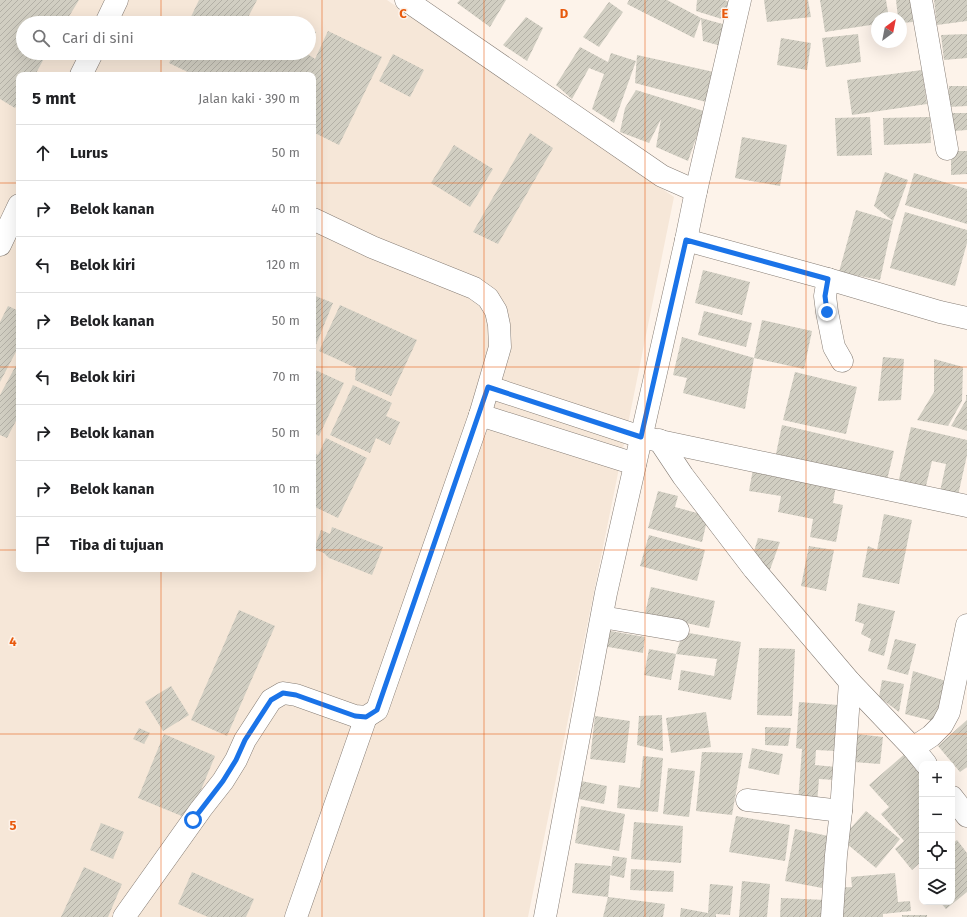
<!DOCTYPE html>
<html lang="id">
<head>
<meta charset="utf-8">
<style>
	:root { --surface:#fff; --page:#f2f2f2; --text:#202124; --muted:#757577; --line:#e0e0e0 }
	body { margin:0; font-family:"Fira Sans",sans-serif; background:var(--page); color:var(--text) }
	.controls { position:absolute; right:12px; bottom:12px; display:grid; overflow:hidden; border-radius:8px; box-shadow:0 4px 16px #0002 }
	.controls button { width:36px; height:36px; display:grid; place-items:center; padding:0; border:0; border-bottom:1px solid var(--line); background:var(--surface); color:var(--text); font:20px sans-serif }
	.compass { position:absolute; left:871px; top:12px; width:36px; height:36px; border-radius:50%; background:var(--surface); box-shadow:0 4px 16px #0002; rotate:32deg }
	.stop { position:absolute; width:12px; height:12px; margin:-9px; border:3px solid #1a73e8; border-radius:50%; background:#fff }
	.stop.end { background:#1a73e8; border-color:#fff; box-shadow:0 1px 4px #0008 }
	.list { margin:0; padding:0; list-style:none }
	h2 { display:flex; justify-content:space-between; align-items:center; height:52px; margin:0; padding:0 16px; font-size:17px }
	h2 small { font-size:13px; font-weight:400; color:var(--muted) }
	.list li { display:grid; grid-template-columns:26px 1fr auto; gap:12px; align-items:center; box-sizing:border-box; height:56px; padding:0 16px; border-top:1px solid var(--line) }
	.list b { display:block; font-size:15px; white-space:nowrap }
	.list em { font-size:13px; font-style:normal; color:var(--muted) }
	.icon { flex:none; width:22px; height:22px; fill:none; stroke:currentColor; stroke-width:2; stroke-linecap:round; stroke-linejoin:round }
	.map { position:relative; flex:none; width:967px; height:917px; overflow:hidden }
	.search { position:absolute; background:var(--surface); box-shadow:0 4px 16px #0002; left:16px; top:16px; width:300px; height:44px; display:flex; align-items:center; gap:10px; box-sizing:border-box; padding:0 14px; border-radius:22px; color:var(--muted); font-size:15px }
	.panel { position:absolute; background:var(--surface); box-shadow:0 4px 16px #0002; left:16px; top:72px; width:300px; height:500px; border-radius:8px }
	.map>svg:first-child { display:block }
	.built { fill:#f6e7d8; fill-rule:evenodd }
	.building { fill:url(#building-hatch) }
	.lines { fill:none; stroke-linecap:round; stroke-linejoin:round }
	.minor-casing { stroke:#867d75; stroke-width:23 }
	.minor { stroke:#fff; stroke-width:22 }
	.route { stroke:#1a73e8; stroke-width:5 }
	.grid { fill:none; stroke:#e8590c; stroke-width:1; stroke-opacity:0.55 }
	.grid-label { font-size:13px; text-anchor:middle; font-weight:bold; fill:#e8590c; stroke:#fdf3ea; stroke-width:3; stroke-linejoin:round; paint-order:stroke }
</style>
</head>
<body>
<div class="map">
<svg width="967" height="917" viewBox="0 0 967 917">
	<defs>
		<pattern id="building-hatch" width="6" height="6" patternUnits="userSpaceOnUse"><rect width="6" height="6" fill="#d1cec2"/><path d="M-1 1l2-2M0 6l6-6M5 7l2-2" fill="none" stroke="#b3b0a6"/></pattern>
	</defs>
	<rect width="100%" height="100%" fill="#fdf3ea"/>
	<path class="built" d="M0,0H387L674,197L528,917H0ZM23,23H309V53H23ZM19,75H313V569H19Z"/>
	<g class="building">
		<polygon points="0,0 79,0 65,23 23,23 23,53 47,53 35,75 19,75 19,101 15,108 0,99"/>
		<polygon points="199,0 257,0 245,23 188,23"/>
		<polygon points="460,0 506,0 490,27 457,3"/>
		<polygon points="629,0 667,0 701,18 694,38 627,4"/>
		<polygon points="697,0 724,0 730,2 725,20 696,11"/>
		<polygon points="764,0 808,0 811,17 767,22"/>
		<polygon points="820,0 886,0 889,18 877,18 877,24 825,32"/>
		<polygon points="896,0 911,0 913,22 901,23 901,18 898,18"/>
		<polygon points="934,0 967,0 967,21 937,25"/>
		<polygon points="609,2 623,12 599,47 583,37"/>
		<polygon points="526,17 543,28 527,61 503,45"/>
		<polygon points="701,18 726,25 721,46 703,41"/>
		<polygon points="309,29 316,32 309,46"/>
		<polygon points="328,31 382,57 339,145 313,132 313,75 194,75 169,63 174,53 306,53 315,59"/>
		<polygon points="858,34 861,62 826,67 822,38"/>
		<polygon points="967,34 967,58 944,60 941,35"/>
		<polygon points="781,38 811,43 807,70 777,65"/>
		<polygon points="580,47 608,62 611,53 636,61 614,123 592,109 604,74 589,68 572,99 556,85"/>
		<polygon points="393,54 424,70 410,97 379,81"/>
		<polygon points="637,55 714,72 706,102 635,83"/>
		<polygon points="922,70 927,104 852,115 847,80"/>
		<polygon points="949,86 967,86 967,106 948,107"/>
		<polygon points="636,90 707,112 699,130 688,161 656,147 661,119 649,143 620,132 625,108"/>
		<polygon points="952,113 967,113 967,130 954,131"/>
		<polygon points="870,117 872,155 837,156 835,118"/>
		<polygon points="930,117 931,143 884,145 883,118"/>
		<polygon points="530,133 553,148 498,244 473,232"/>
		<polygon points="742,137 787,145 780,186 735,178"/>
		<polygon points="454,145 493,169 470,207 431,183"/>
		<polygon points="951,151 967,151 967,174 951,175"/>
		<polygon points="885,172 908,180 893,221 874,206"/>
		<polygon points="914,173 967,189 967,224 905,205"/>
		<polygon points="856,210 893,221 880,280 839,272"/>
		<polygon points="905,212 967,230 967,243 955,286 890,268"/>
		<polygon points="703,270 750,282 742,315 695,303"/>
		<polygon points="313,295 333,303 313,352"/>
		<polygon points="340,305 417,340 391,396 355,380 356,368 319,351"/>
		<polygon points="8,306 19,311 19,346 0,382 0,322"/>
		<polygon points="704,311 752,323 746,347 698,335"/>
		<polygon points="762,320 812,331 804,369 754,358"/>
		<polygon points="682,337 754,358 745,409 683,393 687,378 673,375"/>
		<polygon points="883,357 904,359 901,400 878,401"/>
		<polygon points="934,359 963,367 962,401 948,426 917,420 934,392"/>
		<polygon points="19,360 19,415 7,438 0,435 0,395"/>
		<polygon points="313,369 344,383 319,436 313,433"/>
		<polygon points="795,372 857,387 846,434 783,420"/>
		<polygon points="353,385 392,403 386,416 400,422 390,445 376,438 370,453 330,435"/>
		<polygon points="966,395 967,395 967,431 951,426 966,400"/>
		<polygon points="782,425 894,451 887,480 776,454"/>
		<polygon points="911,427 967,440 967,455 957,500 939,496 946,464 932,461 924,494 897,488"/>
		<polygon points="326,438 367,458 338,518 313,506 313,452 318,455"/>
		<polygon points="753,469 836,485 833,503 843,505 836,542 810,537 813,519 778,512 781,496 749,491"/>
		<polygon points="658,491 678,496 675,507 708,516 702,542 648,528"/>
		<polygon points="884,514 912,520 899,584 862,577 868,546 877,550"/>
		<polygon points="332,527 383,547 372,575 329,558 324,553 314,549 321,530 330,534"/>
		<polygon points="649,535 705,550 697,581 640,566"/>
		<polygon points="758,538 780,542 768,575 752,558"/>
		<polygon points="809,546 834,550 826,591 801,586"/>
		<polygon points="651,587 715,601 709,628 645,614"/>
		<polygon points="858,603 895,611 884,656 868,651 871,639 861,634 864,624 855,621"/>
		<polygon points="239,610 275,626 227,736 191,720"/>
		<polygon points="605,630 645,637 643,653 603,646"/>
		<polygon points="683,632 741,642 731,700 678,690 681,670 714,676 717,659 676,654"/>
		<polygon points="895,639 916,644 908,675 887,669"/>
		<polygon points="759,648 795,649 792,716 757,715"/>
		<polygon points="649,649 676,654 671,680 644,675"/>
		<polygon points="913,671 946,681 937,722 905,714"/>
		<polygon points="882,680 904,684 899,712 879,697"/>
		<polygon points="171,686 189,715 163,731 145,702"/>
		<polygon points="799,702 838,705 835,751 816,750 815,765 836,767 835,780 819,779 817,803 798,802 802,749 796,748"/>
		<polygon points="706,712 711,747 671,753 666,718"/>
		<polygon points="662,715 663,751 637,745 639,716"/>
		<polygon points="595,716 630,721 625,763 590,759"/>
		<polygon points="967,720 967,767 960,772 938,746"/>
		<polygon points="765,727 791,728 788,746 765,745"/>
		<polygon points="139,728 150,733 144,744 133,739"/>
		<polygon points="164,734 215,756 189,819 138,798"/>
		<polygon points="857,734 883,737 880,764 854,762"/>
		<polygon points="752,748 783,754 779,775 748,768"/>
		<polygon points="702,752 743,753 732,815 696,811"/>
		<polygon points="907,752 922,769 922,861 912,870 895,849 904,841 881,814 889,807 869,785"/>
		<polygon points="643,756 663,758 658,812 617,808 619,785 640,788"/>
		<polygon points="668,768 695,771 689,817 663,814"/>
		<polygon points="581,781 607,786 604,804 579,799"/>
		<polygon points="581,806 625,814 619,851 575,843"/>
		<polygon points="866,811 900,839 876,868 841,839"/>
		<polygon points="736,816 790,825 785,861 729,852"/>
		<polygon points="634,822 683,826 681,863 631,859"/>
		<polygon points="101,823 124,832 113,859 90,850"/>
		<polygon points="795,829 833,837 822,888 785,881"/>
		<polygon points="957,840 967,853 967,892 946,909 940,902 952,902 952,844"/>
		<polygon points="613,856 627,858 624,878 610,875"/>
		<polygon points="575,863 611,866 608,897 572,893"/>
		<polygon points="84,867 122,884 108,917 61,917"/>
		<polygon points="631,869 674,871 673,892 630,890"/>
		<polygon points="192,872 254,899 246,917 208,917 178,904"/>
		<polygon points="895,873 898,902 910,901 911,911 883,914 883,917 838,917 835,888 852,887 851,877"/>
		<polygon points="742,881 770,884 767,917 739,917"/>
		<polygon points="710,884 733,886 730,915 716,914 716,917 680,917 681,908 708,913"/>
		<polygon points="608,897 665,904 663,917 603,917"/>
		<polygon points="781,898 826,900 825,917 780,917"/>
		<rect x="902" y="915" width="25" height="2"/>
	</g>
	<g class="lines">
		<defs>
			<g id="minor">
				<polyline points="406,0 662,176 696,191"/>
				<polyline points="921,0 947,149"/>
				<polyline points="106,23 117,0"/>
				<polyline points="81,75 92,53"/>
				<polyline points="686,240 828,279 940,312 967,318"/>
				<polyline points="0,245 19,205"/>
				<polyline points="828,279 825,296 827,312 834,347 842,361"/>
				<polyline points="489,387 641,437 967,506"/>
				<polyline points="480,415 635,464"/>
				<polyline points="659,440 683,476 754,569 850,682 913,748 926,764"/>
				<polyline points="602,617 678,630"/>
				<polyline points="913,748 931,736 942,725 949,712 967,625"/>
				<polyline points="952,797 967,816"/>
				<polyline points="747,800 841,811"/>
				<polyline points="124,917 201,809 223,781 236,760 245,740 271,700 283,693 296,695 355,716 366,717 377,710 480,415 500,347 499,325 496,311 488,298 474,288 372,247 313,219"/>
				<polyline points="296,917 366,717"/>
				<polyline points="545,917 606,593 686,240 696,191 740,0"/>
				<polyline points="832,917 836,855 841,811 850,682"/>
			</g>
		</defs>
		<use href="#minor" class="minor-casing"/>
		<use href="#minor" class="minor"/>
	</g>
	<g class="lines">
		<polyline class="route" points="193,820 223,781 236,760 245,740 271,700 283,693 296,695 355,716 366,717 377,710 488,387 641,437 686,240 828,279 825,296 827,312"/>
	</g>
	<path class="grid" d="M161,0V23M322,0V917M484,0V917M645,0V917M806,0V917M161,53V75M0,183H19M313,183H967M0,367H19M313,367H967M0,550H19M313,550H967M161,569V917M0,734H967"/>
	<g class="grid-label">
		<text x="403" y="18">C</text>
		<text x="564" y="18">D</text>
		<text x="725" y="18">E</text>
		<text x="13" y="646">4</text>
		<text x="13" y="830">5</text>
	</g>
</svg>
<div class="controls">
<button>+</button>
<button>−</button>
<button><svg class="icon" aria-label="locate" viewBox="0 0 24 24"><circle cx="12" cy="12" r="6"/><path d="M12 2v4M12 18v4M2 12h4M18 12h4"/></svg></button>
<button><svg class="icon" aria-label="layers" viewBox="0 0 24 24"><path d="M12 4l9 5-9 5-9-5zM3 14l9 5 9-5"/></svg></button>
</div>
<svg class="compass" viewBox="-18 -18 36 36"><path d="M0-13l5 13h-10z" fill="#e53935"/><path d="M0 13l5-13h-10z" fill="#757577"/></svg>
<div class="stop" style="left:193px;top:820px"></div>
<div class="stop end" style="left:827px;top:312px"></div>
<div class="search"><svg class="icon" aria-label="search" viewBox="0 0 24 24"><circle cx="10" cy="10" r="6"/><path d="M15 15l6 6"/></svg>Cari di sini</div>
<section class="panel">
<h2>5 mnt<small>Jalan kaki · 390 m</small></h2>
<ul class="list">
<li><svg class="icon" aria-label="ahead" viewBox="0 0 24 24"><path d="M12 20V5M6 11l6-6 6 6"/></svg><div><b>Lurus</b></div><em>50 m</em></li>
<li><svg class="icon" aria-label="right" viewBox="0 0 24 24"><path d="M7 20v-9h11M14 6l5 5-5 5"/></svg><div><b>Belok kanan</b></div><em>40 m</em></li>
<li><svg class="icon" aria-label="left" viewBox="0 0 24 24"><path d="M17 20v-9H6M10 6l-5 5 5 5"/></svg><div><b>Belok kiri</b></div><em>120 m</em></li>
<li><svg class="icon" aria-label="right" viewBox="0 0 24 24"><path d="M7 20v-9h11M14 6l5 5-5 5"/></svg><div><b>Belok kanan</b></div><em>50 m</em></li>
<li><svg class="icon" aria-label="left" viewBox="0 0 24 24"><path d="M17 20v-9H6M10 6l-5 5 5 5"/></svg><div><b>Belok kiri</b></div><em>70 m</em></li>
<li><svg class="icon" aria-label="right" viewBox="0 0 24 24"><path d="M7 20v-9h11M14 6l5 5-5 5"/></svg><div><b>Belok kanan</b></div><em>50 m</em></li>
<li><svg class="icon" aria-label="right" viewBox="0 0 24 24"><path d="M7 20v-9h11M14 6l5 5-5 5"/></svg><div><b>Belok kanan</b></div><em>10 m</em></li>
<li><svg class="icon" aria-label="arrive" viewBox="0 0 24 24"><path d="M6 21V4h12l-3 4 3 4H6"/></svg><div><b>Tiba di tujuan</b></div></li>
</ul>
</section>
</div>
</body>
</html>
